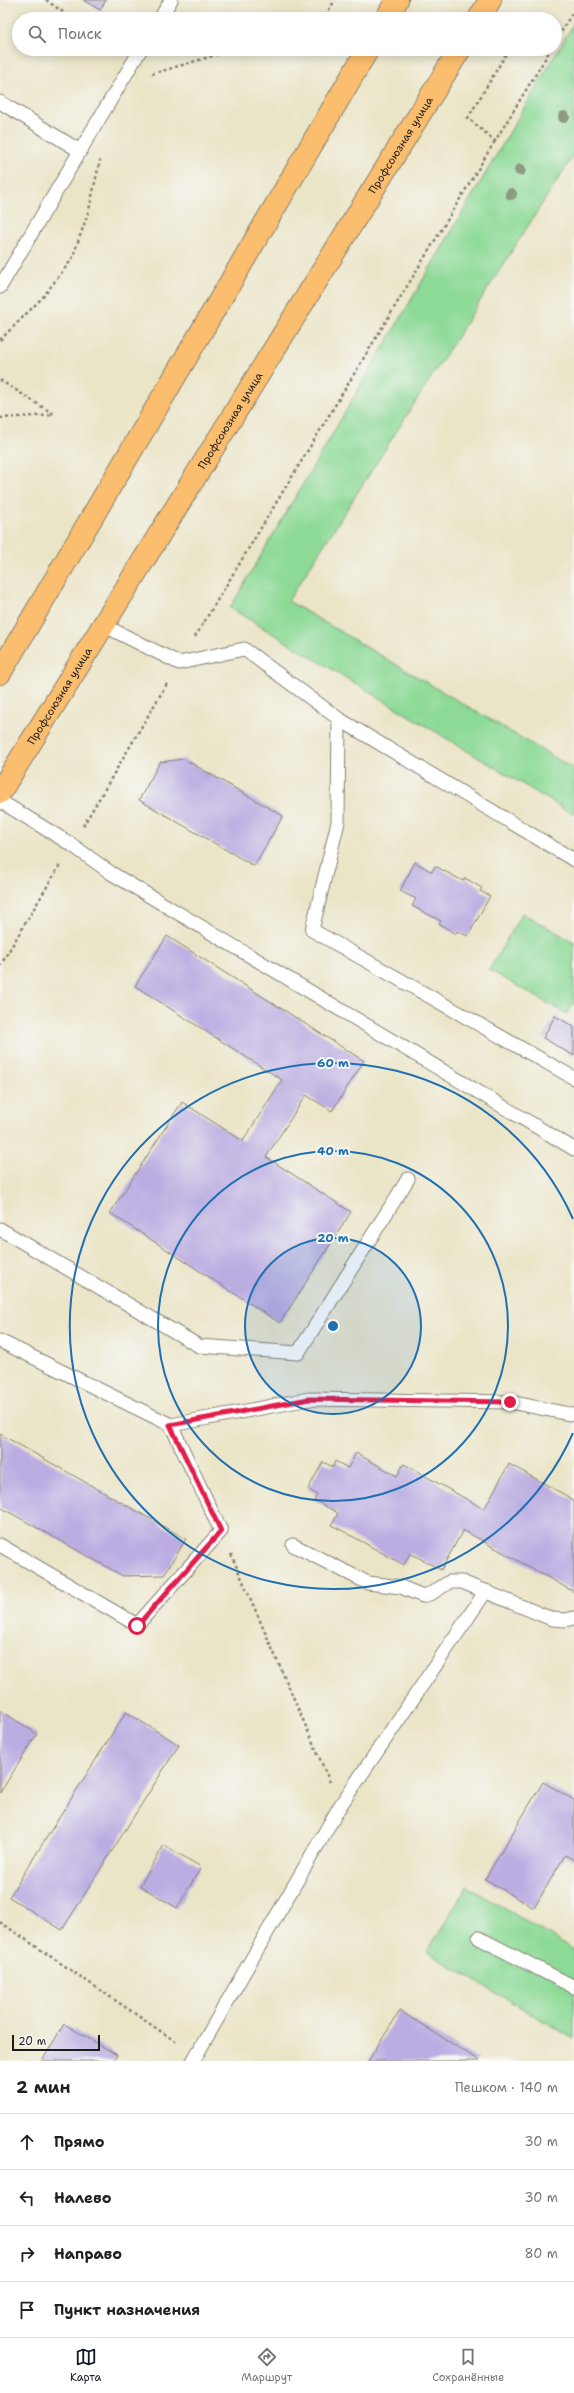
<!DOCTYPE html>
<html lang="ru">
<head>
<meta charset="utf-8">
<style>
	:root { --surface:#fff; --page:#f2f2f2; --text:#202124; --muted:#757577; --line:#e0e0e0; --accent:#111827 }
	body { margin:0; font-family:"Shantell Sans",sans-serif; background:var(--page); color:var(--text) }
	.scale { position:absolute; left:12px; bottom:10px; width:88px; box-sizing:border-box; padding-left:4px; border:2px solid #1c1c1c; border-top:0; font-size:11px; line-height:14px; white-space:nowrap; color:#1c1c1c; -webkit-text-stroke:3px #f6f6f2; paint-order:stroke }
	.stop { position:absolute; width:12px; height:12px; margin:-9px; border:3px solid #e11d48; border-radius:50%; background:#fff }
	.stop.end { background:#e11d48; border-color:#fff; box-shadow:0 1px 4px #0008 }
	.list { margin:0; padding:0; list-style:none }
	h2 { display:flex; justify-content:space-between; align-items:center; height:52px; margin:0; padding:0 16px; font-size:17px }
	h2 small { font-size:13px; font-weight:400; color:var(--muted) }
	.list li { display:grid; grid-template-columns:26px 1fr auto; gap:12px; align-items:center; box-sizing:border-box; height:56px; padding:0 16px; border-top:1px solid var(--line) }
	.list b { display:block; font-size:15px; white-space:nowrap }
	.list em { font-size:13px; font-style:normal; color:var(--muted) }
	.icon { flex:none; width:22px; height:22px; fill:none; stroke:currentColor; stroke-width:2; stroke-linecap:round; stroke-linejoin:round }
	.map { position:relative; flex:none; width:574px; height:2061px; overflow:hidden }
	.search { position:absolute; background:var(--surface); box-shadow:0 2px 10px #0003; left:12px; right:12px; top:12px; height:44px; display:flex; align-items:center; gap:10px; box-sizing:border-box; padding:0 14px; border-radius:22px; color:var(--muted); font-size:15px }
	.sheet { height:276px; background:var(--surface) }
	nav { display:flex; justify-content:space-around; align-items:center; box-sizing:border-box; height:56px; border-top:1px solid var(--line); background:var(--surface); font-size:11px; color:var(--muted) }
	nav a { display:grid; justify-items:center; gap:2px }
	nav .on { color:var(--accent) }
	.map>svg:first-child { display:block }
	.green { fill:#8dda97; stroke:#547b5a }
	.building { fill:#bbade2 }
	.lines { fill:none; stroke-linecap:round; stroke-linejoin:round }
	.lane-casing { stroke:#848072; stroke-width:15 }
	.primary-casing { stroke:#848072; stroke-width:24 }
	.path { stroke:#848072; stroke-width:2.5; stroke-dasharray:3 3; stroke-linecap:butt }
	.lane { stroke:#fff; stroke-width:13 }
	.primary { stroke:#fbbd6e; stroke-width:22 }
	.tree { fill:#8f9b81 }
	.route { stroke:#e11d48; stroke-width:5 }
	.ring { fill:none; stroke:#1f6fb2; stroke-width:2 }
	.labels { text-anchor:middle; stroke-width:4; stroke-linejoin:round; paint-order:stroke }
	.street-label { font-size:11px; fill:#1c1c1c; stroke:#f6f6f2 }
	.centre { fill:#1f6fb2; stroke:#f6f6f2; stroke-width:2 }
	.ring-label { font-size:12px; text-anchor:middle; font-weight:bold; fill:#1f6fb2; stroke:#f6f6f2; stroke-width:4; stroke-linejoin:round; paint-order:stroke }
</style>
</head>
<body>
<div class="map">
<svg width="574" height="2061" viewBox="0 0 574 2061">
	<rect width="100%" height="100%" fill="#f6f6f2"/>
	<filter id="ink" filterUnits="userSpaceOnUse"><feTurbulence type="fractalNoise" baseFrequency=".025" numOctaves="2"/><feDisplacementMap in="SourceGraphic" scale="8" xChannelSelector="R" yChannelSelector="G"/><feConvolveMatrix kernelMatrix="1 2 1 2 8 2 1 2 1" color-interpolation-filters="sRGB"/></filter>
	<filter id="wash" filterUnits="userSpaceOnUse"><feTurbulence type="fractalNoise" baseFrequency=".012" numOctaves="4" result="noise"/><feDisplacementMap in="SourceGraphic" scale="16" xChannelSelector="R" yChannelSelector="G"/><feGaussianBlur stdDeviation="0.9" result="paint"/><feColorMatrix in="noise" values="0 0 0 0 0 0 0 0 0 0 0 0 0 0 0 0 0 1.4 0 .05"/><feComposite in="paint" operator="in"/></filter>
	<g filter="url(#wash)">
		<rect width="100%" height="100%" fill="#ebe5c8"/>
		<g class="green">
			<polygon points="574,23 574,154 288,601 574,769 574,815 230,608"/>
			<polygon points="522,913 574,942 574,1003 567,1014 489,970"/>
			<polygon points="467,1886 574,1950 574,2039 427,1952"/>
		</g>
		<g id="blocks">
			<g class="building">
				<polygon points="83,0 106,0 100,10"/>
				<polygon points="184,759 283,816 254,866 139,800 160,762"/>
				<polygon points="415,862 432,872 435,866 463,881 465,878 482,888 480,891 490,896 468,936 457,931 456,934 439,924 441,921 412,906 416,899 400,891"/>
				<polygon points="167,936 364,1061 332,1111 306,1095 266,1157 351,1212 280,1323 110,1213 182,1102 243,1141 282,1080 135,986"/>
				<polygon points="555,1016 574,1027 574,1056 543,1038"/>
				<polygon points="0,1434 186,1539 164,1575 123,1576 0,1507"/>
				<polygon points="356,1453 397,1476 404,1464 484,1509 509,1464 574,1500 574,1592 463,1530 441,1570 410,1553 404,1565 332,1525 338,1513 314,1500 317,1495 308,1489 323,1462 333,1467 335,1461 348,1468"/>
				<polygon points="0,1710 37,1734 0,1793"/>
				<polygon points="126,1712 179,1745 62,1930 9,1897"/>
				<polygon points="543,1782 574,1800 574,1860 565,1855 534,1908 485,1879"/>
				<polygon points="164,1845 201,1867 177,1908 140,1886"/>
				<polygon points="400,2011 480,2061 368,2061"/>
				<polygon points="64,2024 117,2055 114,2061 42,2061"/>
			</g>
		</g>
	</g>
	<g filter="url(#ink)">
		<use href="#blocks" fill-opacity="0" stroke="#848072" stroke-width="1"/>
		<g class="lines">
			<defs>
				<g id="lane">
					<polyline points="160,19 171,0"/>
					<polyline points="0,102 80,151 0,287"/>
					<polyline points="80,151 141,49"/>
					<polyline points="103,625 179,663 244,649 339,719 574,860"/>
					<polyline points="339,719 338,822 312,930 574,1078"/>
					<polyline points="0,801 72,845 111,873 574,1149"/>
					<polyline points="0,1229 199,1346 298,1353 408,1179"/>
					<polyline points="0,1341 171,1425 309,1399 510,1402 574,1415"/>
					<polyline points="0,1545 137,1625 221,1531 171,1425"/>
					<polyline points="293,1545 368,1583 401,1587 423,1596 432,1593 449,1582 462,1582 552,1619 565,1620 574,1618"/>
					<polyline points="479,1938 574,1987"/>
					<polyline points="193,2061 340,1806 486,1591"/>
				</g>
				<g id="primary">
					<polyline points="386,19 397,0"/>
					<polyline points="479,19 490,0"/>
					<polyline points="0,673 368,49"/>
					<path id="s1" d="M0,792L460,49"/>
				</g>
			</defs>
			<use href="#lane" class="lane-casing"/>
			<use href="#primary" class="primary-casing"/>
			<g class="path">
				<polyline points="46,0 73,19"/>
				<polyline points="321,19 324,18 335,0"/>
				<polyline points="555,42 574,10"/>
				<polyline points="509,49 468,118 495,141 551,49"/>
				<polyline points="152,74 236,49"/>
				<polyline points="0,340 43,297 72,259 89,210 100,160"/>
				<polyline points="0,380 55,415"/>
				<polyline points="0,418 54,415"/>
				<polyline points="195,637 495,141"/>
				<polyline points="83,826 168,682"/>
				<polyline points="0,966 61,863"/>
				<polyline points="231,1554 330,1782"/>
				<polyline points="0,1922 178,2043"/>
			</g>
			<use href="#lane" class="lane"/>
			<use href="#primary" class="primary"/>
		</g>
		<g class="tree">
			<circle cx="564" cy="117" r="6"/>
			<circle cx="520" cy="170" r="6"/>
			<circle cx="511" cy="194" r="6"/>
		</g>
	</g>
	<g class="lines" filter="url(#ink)">
		<polyline class="route" points="137,1626 221,1531 170,1425 309,1399 510,1402"/>
	</g>
	<circle cx="333" cy="1326" r="88" fill="#1f6fb2" fill-opacity=".12"/>
	<g class="ring">
		<circle cx="333" cy="1326" r="88"/>
		<circle cx="333" cy="1326" r="175"/>
		<path d="M573 1433A263 263 0 1 1 573 1219"/>
	</g>
	<g class="labels">
		<g class="street-label">
			<text dy="4" stroke="none"><textPath href="#s1" startOffset="761">Профсоюзная улица</textPath></text>
			<text dy="4" stroke="none"><textPath href="#s1" startOffset="437">Профсоюзная улица</textPath></text>
			<text dy="4" stroke="none"><textPath href="#s1" startOffset="113">Профсоюзная улица</textPath></text>
		</g>
	</g>
	<circle cx="333" cy="1326" r="6" class="centre"/>
	<g class="ring-label">
		<text x="333" y="1067">60 m</text>
		<text x="333" y="1155">40 m</text>
		<text x="333" y="1242">20 m</text>
	</g>
</svg>
<div class="scale">20 m</div>
<div class="stop" style="left:137px;top:1626px"></div>
<div class="stop end" style="left:510px;top:1402px"></div>
<div class="search"><svg class="icon" aria-label="search" viewBox="0 0 24 24"><circle cx="10" cy="10" r="6"/><path d="M15 15l6 6"/></svg>Поиск</div>
</div>
<section class="sheet">
<h2>2 мин<small>Пешком · 140 m</small></h2>
<ul class="list">
<li><svg class="icon" aria-label="ahead" viewBox="0 0 24 24"><path d="M12 20V5M6 11l6-6 6 6"/></svg><div><b>Прямо</b></div><em>30 m</em></li>
<li><svg class="icon" aria-label="left" viewBox="0 0 24 24"><path d="M17 20v-9H6M10 6l-5 5 5 5"/></svg><div><b>Налево</b></div><em>30 m</em></li>
<li><svg class="icon" aria-label="right" viewBox="0 0 24 24"><path d="M7 20v-9h11M14 6l5 5-5 5"/></svg><div><b>Направо</b></div><em>80 m</em></li>
<li><svg class="icon" aria-label="arrive" viewBox="0 0 24 24"><path d="M6 21V4h12l-3 4 3 4H6"/></svg><div><b>Пункт назначения</b></div></li>
</ul>
</section>
<nav>
<a class="on"><svg class="icon" aria-label="map" viewBox="0 0 24 24"><path d="M3 6l6-2 6 2 6-2v14l-6 2-6-2-6 2zM9 4v14M15 6v14"/></svg>Карта</a>
<a><svg class="icon" aria-label="directions" viewBox="0 0 24 24"><path d="M12 3l9 9-9 9-9-9zM9 14v-3h6M13 9l2 2-2 2"/></svg>Маршрут</a>
<a><svg class="icon" aria-label="saved" viewBox="0 0 24 24"><path d="M7 4h10v16l-5-4-5 4z"/></svg>Сохранённые</a>
</nav>
</body>
</html>
